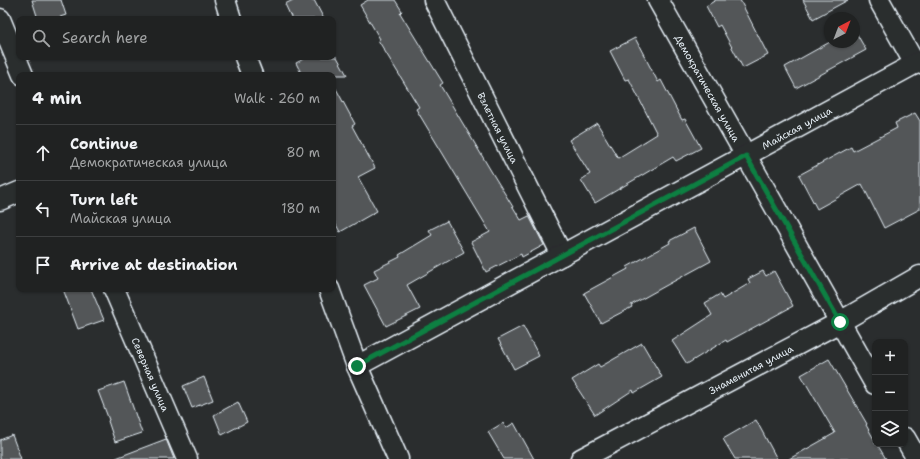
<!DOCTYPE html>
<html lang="en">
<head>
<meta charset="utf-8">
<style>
	:root { --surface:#202222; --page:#282a2a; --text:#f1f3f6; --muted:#a2a4a5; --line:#3d3f40 }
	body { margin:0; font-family:"Shantell Sans",sans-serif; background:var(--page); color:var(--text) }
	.controls { position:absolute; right:12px; bottom:12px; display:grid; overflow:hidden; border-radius:8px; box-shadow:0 1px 3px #0004 }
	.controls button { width:36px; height:36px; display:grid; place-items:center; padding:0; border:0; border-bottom:1px solid var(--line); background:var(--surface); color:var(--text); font:20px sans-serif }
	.compass { position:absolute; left:824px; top:12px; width:36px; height:36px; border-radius:50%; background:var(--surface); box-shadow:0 1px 3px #0004; rotate:42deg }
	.stop { position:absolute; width:12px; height:12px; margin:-9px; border:3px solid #0b8043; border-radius:50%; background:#fff }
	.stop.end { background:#0b8043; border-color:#fff; box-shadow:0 1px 4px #0008 }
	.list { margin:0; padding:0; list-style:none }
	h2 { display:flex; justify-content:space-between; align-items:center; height:52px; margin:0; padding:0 16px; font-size:17px }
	h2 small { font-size:13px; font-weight:400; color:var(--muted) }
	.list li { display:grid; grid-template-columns:26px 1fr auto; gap:12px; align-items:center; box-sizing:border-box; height:56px; padding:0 16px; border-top:1px solid var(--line) }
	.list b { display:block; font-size:15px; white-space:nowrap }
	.list p { margin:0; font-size:13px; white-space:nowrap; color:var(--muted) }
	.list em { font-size:13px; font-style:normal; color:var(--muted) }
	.icon { flex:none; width:22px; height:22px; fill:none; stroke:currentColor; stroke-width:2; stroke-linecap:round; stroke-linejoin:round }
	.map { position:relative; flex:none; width:920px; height:459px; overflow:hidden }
	.search { position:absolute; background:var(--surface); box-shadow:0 1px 3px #0004; left:16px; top:16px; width:320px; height:44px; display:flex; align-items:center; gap:10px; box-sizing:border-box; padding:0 14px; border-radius:8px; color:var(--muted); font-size:15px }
	.panel { position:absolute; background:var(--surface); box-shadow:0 1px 3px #0004; left:16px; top:72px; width:320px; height:220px; border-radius:8px }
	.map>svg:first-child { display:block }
	.building { fill:#535759; stroke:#e8f1f8 }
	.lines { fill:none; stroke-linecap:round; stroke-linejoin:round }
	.minor-casing { stroke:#e8f1f8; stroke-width:23 }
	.minor { stroke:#2a2d2e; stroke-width:20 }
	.route { stroke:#0b8043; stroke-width:5 }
	.labels { text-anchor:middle; stroke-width:3.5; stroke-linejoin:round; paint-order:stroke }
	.street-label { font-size:10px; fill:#e8f1f8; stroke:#2a2d2e }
</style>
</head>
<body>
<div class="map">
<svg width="920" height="459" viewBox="0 0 920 459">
	<rect width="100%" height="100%" fill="#2a2d2e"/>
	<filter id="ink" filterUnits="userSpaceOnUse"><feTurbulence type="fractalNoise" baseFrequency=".025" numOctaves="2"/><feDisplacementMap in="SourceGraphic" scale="8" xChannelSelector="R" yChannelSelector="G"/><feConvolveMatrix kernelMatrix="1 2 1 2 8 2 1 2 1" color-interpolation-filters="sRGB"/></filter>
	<g filter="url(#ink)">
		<g class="building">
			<polygon points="32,0 61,0 66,15 54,19 38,19"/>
			<polygon points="293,0 314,0 324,19 292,19 285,4"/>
			<polygon points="368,0 395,0 402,11 400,13 443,83 440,85 494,176 521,220 529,216 544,245 522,257 521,254 486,272 471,242 490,232 416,109 419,107 378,40 380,39 360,5"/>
			<polygon points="716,0 740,0 768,55 743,68 720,25 717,27 706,6"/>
			<polygon points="803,0 848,0 813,19"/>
			<polygon points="854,29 866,50 796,88 785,67 830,42 854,42"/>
			<polygon points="635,38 658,82 661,80 682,120 685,119 701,148 676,161 673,157 595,203 581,180 590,174 569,140 597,123 618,158 657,134 629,79 625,80 610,51"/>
			<polygon points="307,57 337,57 347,75 302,75 296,63"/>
			<polygon points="333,83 355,124 352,126 375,168 358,177 377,211 340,232 333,219"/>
			<polygon points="915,113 920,121 920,209 884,228 862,184 817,209 799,175 851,147 853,151 897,128 895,123"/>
			<polygon points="447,221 464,252 407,285 420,309 386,326 364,285 378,278 374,270 400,257 399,255 432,235 429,230"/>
			<polygon points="694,228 711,261 667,285 631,305 632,307 601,323 584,293 628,269 627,267 670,243 669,241"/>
			<polygon points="763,271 766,276 774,271 793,306 727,342 726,340 687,364 672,341 712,315 705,303 720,294 723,299 750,283 748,279"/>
			<polygon points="63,289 91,289 104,320 78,329"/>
			<polygon points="523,326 539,356 514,369 498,339"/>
			<polygon points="642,343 662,377 634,393 633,390 595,415 572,380 598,364 600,367"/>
			<polygon points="829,359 867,424 866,425 875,441 875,444 877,444 886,459 789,459 835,433 801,375"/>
			<polygon points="204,377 213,400 192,408 183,386"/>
			<polygon points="124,382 142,433 115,442 108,421 109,420 98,391"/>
			<polygon points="238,402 247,422 222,435 214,415"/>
			<polygon points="756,420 777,459 735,459 723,439"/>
			<polygon points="503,423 506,428 514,423 534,459 504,459 488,432"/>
			<polygon points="12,435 21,459 0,459 0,440"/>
			<polygon points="166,439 174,459 116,459 116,458"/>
		</g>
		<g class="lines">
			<defs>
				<g id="minor">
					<polyline points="225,0 231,19"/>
					<path id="s1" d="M434,0L562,255"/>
					<path id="s2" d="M658,0L875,384"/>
					<polyline points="879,0 915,64"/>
					<polyline points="0,19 23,75"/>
					<polyline points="245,57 252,75"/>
					<polyline points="0,200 19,192"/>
					<path id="s3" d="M114,289L187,459"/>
					<polyline points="329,289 357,366 398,459"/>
					<path id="s4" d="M357,366L920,61"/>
					<polyline points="905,438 917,459"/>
					<path id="s5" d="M581,459L840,322L920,276"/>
				</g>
			</defs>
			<use href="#minor" class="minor-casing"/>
			<use href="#minor" class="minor"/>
		</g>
	</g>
	<g class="lines" filter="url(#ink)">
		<polyline class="route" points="357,366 746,156 840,322"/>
	</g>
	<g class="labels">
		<g class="street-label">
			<text dy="4" stroke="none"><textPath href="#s2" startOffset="101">Демократическая улица</textPath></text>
			<text dy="4" stroke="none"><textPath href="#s1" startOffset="143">Взлетная улица</textPath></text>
			<text dy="4" stroke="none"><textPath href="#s4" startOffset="500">Майская улица</textPath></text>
			<text dy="4" stroke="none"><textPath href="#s5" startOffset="192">Знаменитая улица</textPath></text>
			<text dy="4" stroke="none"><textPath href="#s3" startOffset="93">Северная улица</textPath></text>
		</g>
	</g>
</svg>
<div class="controls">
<button>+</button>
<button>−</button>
<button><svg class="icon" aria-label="layers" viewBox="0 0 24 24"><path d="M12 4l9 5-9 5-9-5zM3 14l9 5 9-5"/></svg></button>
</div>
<svg class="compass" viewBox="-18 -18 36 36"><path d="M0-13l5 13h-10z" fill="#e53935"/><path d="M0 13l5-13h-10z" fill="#a2a4a5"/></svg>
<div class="stop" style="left:840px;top:322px"></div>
<div class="stop end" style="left:357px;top:366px"></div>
<div class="search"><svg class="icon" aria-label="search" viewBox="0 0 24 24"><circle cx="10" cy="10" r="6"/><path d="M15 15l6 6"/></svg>Search here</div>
<section class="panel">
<h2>4 min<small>Walk · 260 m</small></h2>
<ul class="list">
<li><svg class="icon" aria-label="ahead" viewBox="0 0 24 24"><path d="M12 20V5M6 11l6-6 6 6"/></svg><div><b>Continue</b><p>Демократическая улица</p></div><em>80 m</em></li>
<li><svg class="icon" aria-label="left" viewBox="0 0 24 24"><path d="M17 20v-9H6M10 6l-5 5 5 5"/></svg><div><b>Turn left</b><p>Майская улица</p></div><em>180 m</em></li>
<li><svg class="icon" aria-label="arrive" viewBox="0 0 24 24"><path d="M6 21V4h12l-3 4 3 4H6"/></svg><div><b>Arrive at destination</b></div></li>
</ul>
</section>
</div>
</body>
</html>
